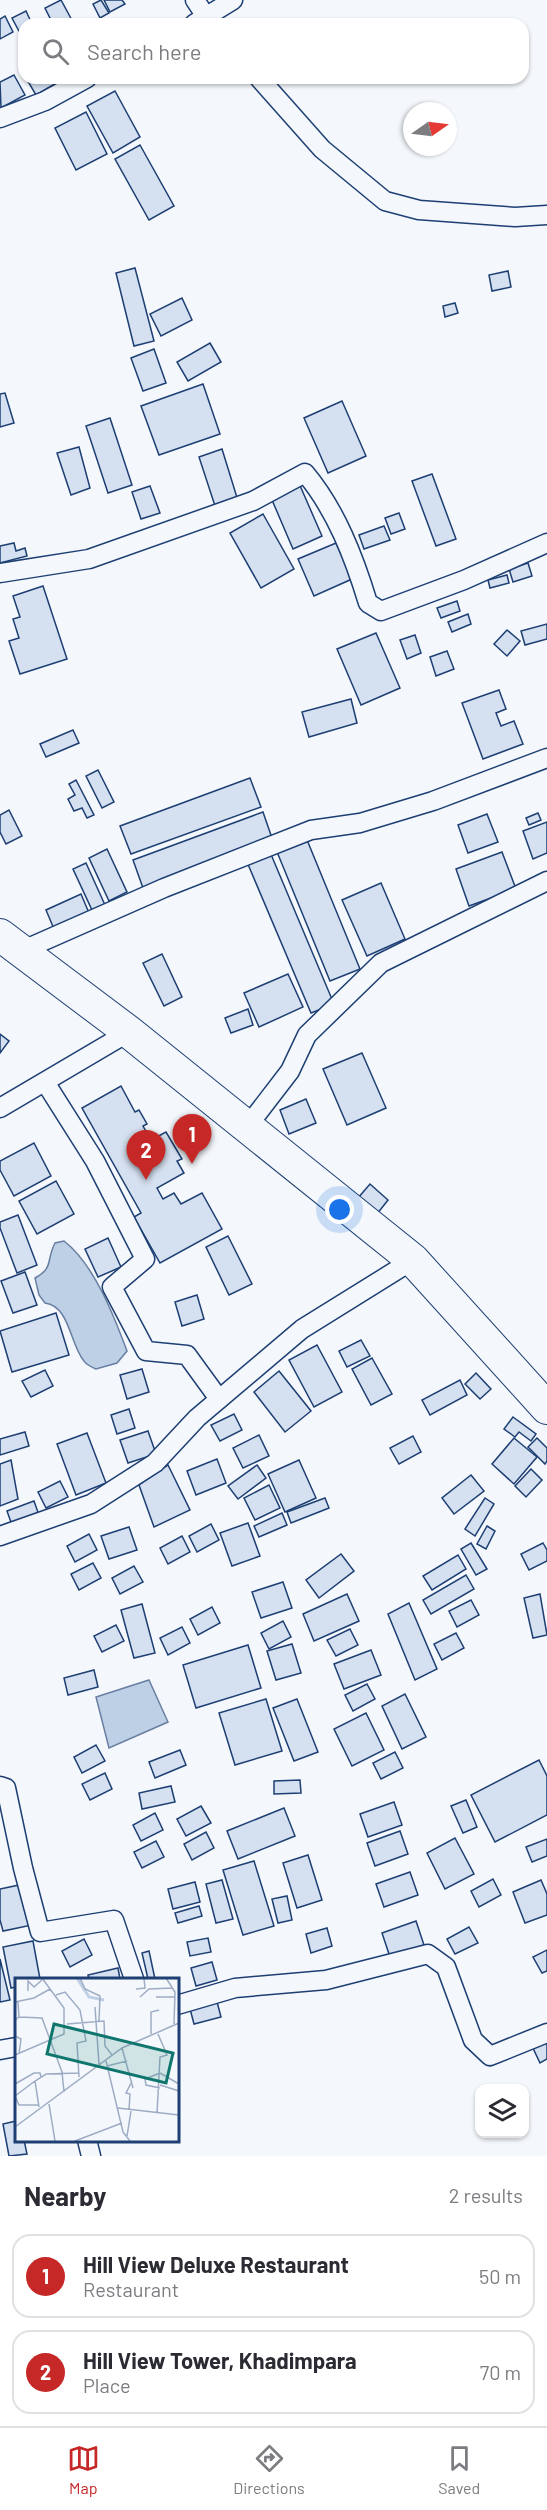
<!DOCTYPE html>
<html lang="en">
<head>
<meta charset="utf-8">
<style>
	:root { --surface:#fff; --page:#f7f7f7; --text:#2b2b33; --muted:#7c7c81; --line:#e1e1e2; --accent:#c62828 }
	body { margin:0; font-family:Barlow,sans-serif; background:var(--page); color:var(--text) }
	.controls { position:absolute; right:18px; bottom:18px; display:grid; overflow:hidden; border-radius:12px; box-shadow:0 2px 4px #0004 }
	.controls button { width:54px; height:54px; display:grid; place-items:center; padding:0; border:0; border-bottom:2px solid var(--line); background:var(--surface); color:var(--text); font:30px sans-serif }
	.compass { position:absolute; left:403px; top:102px; width:54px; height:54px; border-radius:50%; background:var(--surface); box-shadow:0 2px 4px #0004; rotate:76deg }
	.you { position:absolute; left:340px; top:1210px; width:21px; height:21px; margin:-15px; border:4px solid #fff; border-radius:50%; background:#1a73e8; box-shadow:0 0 0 9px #1a73e833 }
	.badge { display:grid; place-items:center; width:39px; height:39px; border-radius:50%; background:var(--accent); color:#fff; font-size:20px; font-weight:700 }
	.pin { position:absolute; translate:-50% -50px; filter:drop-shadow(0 2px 3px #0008) }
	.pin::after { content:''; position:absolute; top:32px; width:21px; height:18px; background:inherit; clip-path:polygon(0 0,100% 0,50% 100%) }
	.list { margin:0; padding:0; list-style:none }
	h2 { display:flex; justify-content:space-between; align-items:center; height:78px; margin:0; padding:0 24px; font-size:26px }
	h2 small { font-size:20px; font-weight:400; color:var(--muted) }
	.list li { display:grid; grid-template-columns:39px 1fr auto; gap:18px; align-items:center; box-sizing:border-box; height:84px; margin:0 12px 12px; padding:0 12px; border:2px solid var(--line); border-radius:18px }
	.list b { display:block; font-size:22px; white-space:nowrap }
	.list p { margin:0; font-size:20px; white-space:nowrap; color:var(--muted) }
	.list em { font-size:20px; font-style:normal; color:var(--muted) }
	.icon { flex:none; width:33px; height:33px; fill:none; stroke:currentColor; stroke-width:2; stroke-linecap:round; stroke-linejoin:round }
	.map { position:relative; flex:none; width:547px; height:2156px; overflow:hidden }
	.search { position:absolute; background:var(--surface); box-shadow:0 2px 4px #0004; left:18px; right:18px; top:18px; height:66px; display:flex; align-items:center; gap:15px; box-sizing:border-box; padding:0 21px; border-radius:18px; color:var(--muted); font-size:22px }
	.sheet { height:270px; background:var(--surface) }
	nav { display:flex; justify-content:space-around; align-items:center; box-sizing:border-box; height:84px; border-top:2px solid var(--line); background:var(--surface); font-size:16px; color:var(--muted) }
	nav a { display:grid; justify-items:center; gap:3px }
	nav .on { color:var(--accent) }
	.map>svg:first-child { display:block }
	.water { fill:#bed0e5; stroke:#687fa3; stroke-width:1.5 }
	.building { fill:#d5e0f0; stroke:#1d3f73; stroke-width:1.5 }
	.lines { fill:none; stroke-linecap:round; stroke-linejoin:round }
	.street-casing { stroke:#1d3f73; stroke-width:21 }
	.highway-casing { stroke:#1d3f73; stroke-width:34 }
	.street { stroke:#f4f7fb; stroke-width:18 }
	.highway { stroke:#f4f7fb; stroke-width:32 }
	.inset-river { fill:none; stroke:#bed0e5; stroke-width:3 }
	.inset-road { fill:none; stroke:#9eadc5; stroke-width:1.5 }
	.view { fill:#0f766e; fill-opacity:0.15; stroke:#0f766e; stroke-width:3 }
	.inset-edge { fill:none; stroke:#1d3f73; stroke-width:3 }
</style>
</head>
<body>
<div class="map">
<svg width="547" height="2156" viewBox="0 0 547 2156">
	<rect width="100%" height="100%" fill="#f4f7fb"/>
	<g class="water">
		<path d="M64,1241C94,1264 114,1316 127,1351L117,1363L96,1369C92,1367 86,1365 84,1361C70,1345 70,1306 45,1303L39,1295L35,1278C54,1268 46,1260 55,1243Z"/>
		<polygon points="149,1680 168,1722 109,1748 96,1697"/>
	</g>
	<g class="building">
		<polygon points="61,0 74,24 53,24 45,8"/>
		<polygon points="101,0 109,13 100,18 93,4"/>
		<polygon points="104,0 122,0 125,4 110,12"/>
		<polygon points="26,11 32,24 24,24 24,31 20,33 12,18"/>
		<polygon points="5,16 13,32 0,39 0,19"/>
		<polygon points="14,75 25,95 1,108 0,82"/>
		<polygon points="26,78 65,78 36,95"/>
		<polygon points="115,91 140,137 113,153 87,106"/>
		<polygon points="86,112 107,154 76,170 55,128"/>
		<polygon points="140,145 174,206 149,220 115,159"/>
		<polygon points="135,268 154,341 134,346 116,273"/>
		<polygon points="508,271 511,287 492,291 489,275"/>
		<polygon points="182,298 192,320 161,336 150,314"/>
		<polygon points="455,303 458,313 445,317 443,306"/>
		<polygon points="210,343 221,362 188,381 177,362"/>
		<polygon points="154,349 166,383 143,391 131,358"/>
		<polygon points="203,384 220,434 159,455 141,406"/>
		<polygon points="5,393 14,423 0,427 0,394"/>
		<polygon points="342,401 366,456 328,473 304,418"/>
		<polygon points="110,418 132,485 108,493 86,426"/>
		<polygon points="79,447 90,488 71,495 57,453"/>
		<polygon points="222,449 239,504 217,512 199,457"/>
		<polygon points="432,474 456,539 436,546 412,481"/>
		<polygon points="298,481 322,536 293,549 269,493"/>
		<polygon points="150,486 160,513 141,519 132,492"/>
		<polygon points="399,513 405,529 391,534 385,518"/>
		<polygon points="263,514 294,569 261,588 230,533"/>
		<polygon points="384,526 390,540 364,549 359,535"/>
		<polygon points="14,543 16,551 25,548 27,556 0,563 0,546"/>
		<polygon points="336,543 352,579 314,596 298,559"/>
		<polygon points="528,563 532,576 513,582 509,569"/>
		<polygon points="507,575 509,583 490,588 488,580"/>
		<polygon points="43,586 67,659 20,674 9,641 19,638 13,619 20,617 13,596"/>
		<polygon points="457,601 460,611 441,618 437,608"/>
		<polygon points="468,614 471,624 452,632 448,622"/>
		<polygon points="547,624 547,639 525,645 521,631"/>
		<polygon points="507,630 520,641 507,656 494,644"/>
		<polygon points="376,633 400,688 361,705 337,649"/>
		<polygon points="415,635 421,653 407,659 400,640"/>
		<polygon points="447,651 454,669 436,676 430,657"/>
		<polygon points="499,690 506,709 496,713 501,726 514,721 523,744 483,759 462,703"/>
		<polygon points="351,699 357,723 309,737 302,712"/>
		<polygon points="73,730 79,743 46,757 40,744"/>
		<polygon points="98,770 114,802 102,808 86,776"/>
		<polygon points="250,778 261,807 131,854 120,826"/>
		<polygon points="76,780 94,815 87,818 82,808 74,811 68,799 75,795 69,784"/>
		<polygon points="9,810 22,836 6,844 0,832 0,815"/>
		<polygon points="263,812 273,841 143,888 133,860"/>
		<polygon points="538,813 541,820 529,825 526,818"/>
		<polygon points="487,814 498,842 468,853 458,825"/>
		<polygon points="547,822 547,853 533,859 523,831"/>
		<polygon points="305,835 360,969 330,981 275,847"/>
		<polygon points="107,849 127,892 109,901 89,858"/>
		<polygon points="270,852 334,1004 311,1013 247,862"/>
		<polygon points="502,852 516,889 469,906 456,869"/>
		<polygon points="86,863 105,905 92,910 73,869"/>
		<polygon points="381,883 405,939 367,956 342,900"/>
		<polygon points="81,894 89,913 54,929 46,910"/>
		<polygon points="162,954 182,997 164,1006 143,963"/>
		<polygon points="288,974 303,1007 259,1027 244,993"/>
		<polygon points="248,1009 253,1025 231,1033 225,1018"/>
		<polygon points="0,1034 9,1041 0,1053"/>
		<polygon points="362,1053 386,1108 347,1125 323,1069"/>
		<polygon points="121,1086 135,1112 139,1110 147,1124 143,1126 151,1140 166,1132 182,1159 177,1161 184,1173 157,1188 163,1199 174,1193 181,1204 202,1193 222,1229 160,1263 134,1217 141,1213 82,1108"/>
		<polygon points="306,1099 316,1123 289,1134 280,1110"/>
		<polygon points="34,1143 51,1176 14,1196 0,1170 0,1161"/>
		<polygon points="56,1181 74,1214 37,1234 19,1201"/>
		<polygon points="370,1184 388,1200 377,1214 358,1198"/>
		<polygon points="18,1215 37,1265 17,1273 0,1228 0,1222"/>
		<polygon points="228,1236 252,1284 229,1295 206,1247"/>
		<polygon points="108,1238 121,1267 98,1277 85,1249"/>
		<polygon points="25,1272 37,1305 13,1313 1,1281"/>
		<polygon points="197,1295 204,1319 182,1326 175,1302"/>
		<polygon points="56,1313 69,1355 12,1372 0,1331"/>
		<polygon points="361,1340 370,1356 347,1367 339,1351"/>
		<polygon points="317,1345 342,1392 314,1407 289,1360"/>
		<polygon points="372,1358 392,1394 371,1405 352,1369"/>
		<polygon points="142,1369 149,1392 127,1399 120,1375"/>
		<polygon points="45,1370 53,1386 31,1397 22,1381"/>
		<polygon points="279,1371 311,1411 285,1432 254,1392"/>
		<polygon points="476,1373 491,1389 480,1399 465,1384"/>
		<polygon points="460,1380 467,1395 430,1415 422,1400"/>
		<polygon points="129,1409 135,1428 117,1434 111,1415"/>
		<polygon points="234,1414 242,1430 220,1441 211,1425"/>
		<polygon points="513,1417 536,1434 531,1441 519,1432 515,1437 504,1429"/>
		<polygon points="148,1431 156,1454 128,1463 120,1440"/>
		<polygon points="25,1432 29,1446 0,1455 0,1439"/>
		<polygon points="87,1433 106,1483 76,1495 57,1444"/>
		<polygon points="259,1435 269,1456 243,1468 233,1448"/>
		<polygon points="413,1436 421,1452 399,1464 390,1448"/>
		<polygon points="514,1438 537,1457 514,1484 492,1464"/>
		<polygon points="537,1438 547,1448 547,1461 545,1464 528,1447"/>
		<polygon points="217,1459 226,1483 196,1495 187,1471"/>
		<polygon points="11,1460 18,1499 0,1506 0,1464"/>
		<polygon points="299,1460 316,1498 285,1512 268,1474"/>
		<polygon points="168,1465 190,1510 154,1527 139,1485"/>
		<polygon points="257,1465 266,1478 238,1499 228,1486"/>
		<polygon points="531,1469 542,1480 526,1497 515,1486"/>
		<polygon points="471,1475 484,1491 454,1514 442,1498"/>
		<polygon points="60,1481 68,1497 46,1508 38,1492"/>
		<polygon points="269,1485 280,1508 255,1520 244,1498"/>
		<polygon points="325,1498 329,1508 291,1523 287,1512"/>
		<polygon points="485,1498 494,1504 475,1536 465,1529"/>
		<polygon points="34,1501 40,1518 13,1528 7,1511"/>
		<polygon points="282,1513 287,1525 259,1537 254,1526"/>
		<polygon points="248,1523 260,1556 232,1566 220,1533"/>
		<polygon points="211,1524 219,1540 197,1552 189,1536"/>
		<polygon points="487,1526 495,1531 486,1549 477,1544"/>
		<polygon points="129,1527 137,1550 109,1559 101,1536"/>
		<polygon points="89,1534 97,1550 75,1562 67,1546"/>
		<polygon points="182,1536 190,1552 168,1564 160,1548"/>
		<polygon points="471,1543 487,1569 476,1575 461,1549"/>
		<polygon points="543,1543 547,1550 547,1561 529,1570 521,1554"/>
		<polygon points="341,1554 354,1571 319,1598 306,1580"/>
		<polygon points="458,1555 466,1569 432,1590 423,1576"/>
		<polygon points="93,1563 101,1578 79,1590 71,1574"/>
		<polygon points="134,1566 143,1582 120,1594 112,1578"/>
		<polygon points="466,1575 474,1589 431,1614 423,1600"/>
		<polygon points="283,1582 292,1608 261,1618 252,1592"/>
		<polygon points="347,1594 359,1621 314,1641 303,1614"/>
		<polygon points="540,1594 547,1635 533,1638 524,1598"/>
		<polygon points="471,1600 479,1615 457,1627 449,1611"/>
		<polygon points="409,1603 437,1669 415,1680 388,1614"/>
		<polygon points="142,1604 155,1653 134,1658 121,1610"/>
		<polygon points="212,1607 220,1623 198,1635 190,1619"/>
		<polygon points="283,1621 291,1637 269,1649 261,1633"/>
		<polygon points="116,1625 124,1641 102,1652 94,1636"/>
		<polygon points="182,1627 190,1643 168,1655 160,1638"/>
		<polygon points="350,1629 358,1645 336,1656 327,1640"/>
		<polygon points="456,1633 464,1648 442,1660 434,1644"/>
		<polygon points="292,1644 301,1673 276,1680 267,1651"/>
		<polygon points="248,1645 261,1688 196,1708 183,1665"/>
		<polygon points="371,1650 381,1675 344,1689 334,1664"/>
		<polygon points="94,1670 98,1687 68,1695 64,1678"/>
		<polygon points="367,1684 375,1699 353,1711 345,1695"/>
		<polygon points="405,1694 426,1737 402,1749 382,1706"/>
		<polygon points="266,1699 282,1751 235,1765 219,1713"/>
		<polygon points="297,1699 318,1752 294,1761 273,1708"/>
		<polygon points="366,1713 384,1750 352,1766 334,1729"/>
		<polygon points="96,1745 105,1761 82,1773 74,1757"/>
		<polygon points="180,1750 186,1765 155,1778 149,1762"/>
		<polygon points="395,1752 403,1768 381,1779 373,1763"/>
		<polygon points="539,1760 547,1776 547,1815 495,1842 471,1795"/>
		<polygon points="105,1773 112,1789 90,1800 82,1784"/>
		<polygon points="300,1780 301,1793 274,1794 274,1781"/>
		<polygon points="171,1786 175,1802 142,1809 139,1793"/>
		<polygon points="466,1800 477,1827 463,1833 451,1806"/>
		<polygon points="394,1802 402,1825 368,1837 360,1814"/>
		<polygon points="201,1806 211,1823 186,1836 177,1819"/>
		<polygon points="284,1808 295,1836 238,1859 227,1831"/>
		<polygon points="155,1813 163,1830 141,1841 133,1825"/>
		<polygon points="400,1831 408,1854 375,1866 367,1843"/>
		<polygon points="206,1832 214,1848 192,1860 184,1844"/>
		<polygon points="455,1838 474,1874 445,1889 427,1853"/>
		<polygon points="547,1839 547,1856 532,1862 526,1847"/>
		<polygon points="156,1841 164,1857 142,1868 134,1852"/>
		<polygon points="308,1855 322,1900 297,1908 283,1863"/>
		<polygon points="254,1861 274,1926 243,1935 223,1870"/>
		<polygon points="410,1872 418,1895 384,1907 376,1884"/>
		<polygon points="493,1879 501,1895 479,1907 471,1891"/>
		<polygon points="222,1880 233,1919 216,1923 206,1884"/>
		<polygon points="541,1880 547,1894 547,1915 525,1923 513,1892"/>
		<polygon points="195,1882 200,1902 173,1909 168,1889"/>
		<polygon points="24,1884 32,1925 3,1931 0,1920 0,1889"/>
		<polygon points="287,1896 292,1920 278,1923 272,1899"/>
		<polygon points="199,1906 202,1916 178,1923 175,1913"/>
		<polygon points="416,1921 424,1945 390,1957 382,1933"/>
		<polygon points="469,1927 478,1943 455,1954 447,1939"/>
		<polygon points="327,1928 332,1946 311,1953 306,1934"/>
		<polygon points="208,1938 211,1952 190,1956 187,1942"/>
		<polygon points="84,1939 92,1955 70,1967 62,1951"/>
		<polygon points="33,1941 40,1979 16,1979 16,1987 11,1988 3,1947"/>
		<polygon points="547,1950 547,1971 542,1973 533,1957"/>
		<polygon points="149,1951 155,1979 148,1979 142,1953"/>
		<polygon points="0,1959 10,2000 0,2002"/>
		<polygon points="212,1962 217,1980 196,1986 191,1968"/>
		<polygon points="118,1968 120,1979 89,1979 88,1975"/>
		<polygon points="216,1998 221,2017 194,2024 189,2005"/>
		<polygon points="547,2039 547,2059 540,2063 532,2046"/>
		<polygon points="16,2121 16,2140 24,2140 27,2154 9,2156 3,2124"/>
	</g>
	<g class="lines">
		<defs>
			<g id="street">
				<polyline points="195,0 211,24"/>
				<polyline points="194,24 233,0"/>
				<polyline points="259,78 322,149 385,201 419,210 515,217 547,215"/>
				<polyline points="0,118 45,101 87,78"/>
				<path d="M0,573L89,559L253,501L305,473C336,510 354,557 368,603L381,611L464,580L547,543"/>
				<polyline points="21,951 164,888 311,830 360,823 433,801 547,758"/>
				<polyline points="45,1082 95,1161 145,1259 112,1287 146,1351 187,1355 219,1399"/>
				<polyline points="0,1108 129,1032"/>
				<polyline points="247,1127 290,1071 307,1035 381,963 547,881"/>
				<polyline points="0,1536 91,1504 155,1463 197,1418 302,1329 413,1260"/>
				<polyline points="0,1786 6,1788 23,1868 40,1932 114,1920 134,1979"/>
				<polyline points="177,2005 235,1988 326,1980 428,1954 446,1967 473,2040 490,2056 547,2033"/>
				<polyline points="0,2050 16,2047"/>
				<polyline points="87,2140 91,2156"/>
			</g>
			<polyline id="highway" points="0,935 129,1032 413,1260 547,1408"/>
		</defs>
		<use href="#street" class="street-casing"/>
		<use href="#highway" class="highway-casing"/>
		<use href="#street" class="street"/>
		<use href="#highway" class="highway"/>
	</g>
	<g transform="translate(15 1978)">
		<rect width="164" height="164" fill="#f4f7fb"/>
		<path class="inset-river" d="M62,0L74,19L89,22"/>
		<path class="inset-road" d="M65,0L70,11L85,18L84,43M151,0L160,14L159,46M121,11L130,10L129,0M13,13V3L19,9L27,2M41,17L50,14L65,32L71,63L62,65L64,99M125,19L134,11L157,10M141,19H160M0,24L19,20L35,11M80,29L84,86M4,39L27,40L47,94L49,114M0,42L4,39L3,24M52,46L89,43L90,68L97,77M136,56V34L144,32M0,58L6,61L4,76M107,70L118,110M0,77L49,56V30L27,0M91,83L108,154L115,163M92,88L112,83M145,95L164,106M0,106L19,95H25L26,99M145,107L164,113M145,110L131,107L130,101L145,95M0,118L4,127H23M0,118L20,103M34,126L40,163M24,129L20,103L31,96L64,95M103,130L164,137M114,132L115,116L111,115L117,103M142,135L145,79L152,77L143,56M0,149L107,70L164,45M112,158L116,133M60,163L107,145"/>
		<path class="view" d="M39,46L158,75L151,105L32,76Z"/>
		<rect width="164" height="164" class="inset-edge"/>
	</g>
</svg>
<div class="controls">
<button><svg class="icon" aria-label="layers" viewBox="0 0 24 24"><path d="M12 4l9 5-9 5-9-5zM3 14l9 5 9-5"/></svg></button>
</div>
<svg class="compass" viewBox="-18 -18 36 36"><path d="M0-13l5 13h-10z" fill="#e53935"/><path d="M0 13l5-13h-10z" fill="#7c7c81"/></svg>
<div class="you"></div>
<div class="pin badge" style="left:192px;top:1164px">1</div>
<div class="pin badge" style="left:146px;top:1180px">2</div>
<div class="search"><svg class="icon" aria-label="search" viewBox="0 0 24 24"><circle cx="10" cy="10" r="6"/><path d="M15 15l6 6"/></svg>Search here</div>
</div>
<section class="sheet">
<h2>Nearby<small>2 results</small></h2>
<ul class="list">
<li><span class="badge">1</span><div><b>Hill View Deluxe Restaurant</b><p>Restaurant</p></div><em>50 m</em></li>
<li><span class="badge">2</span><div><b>Hill View Tower, Khadimpara</b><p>Place</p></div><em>70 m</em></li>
</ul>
</section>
<nav>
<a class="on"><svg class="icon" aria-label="map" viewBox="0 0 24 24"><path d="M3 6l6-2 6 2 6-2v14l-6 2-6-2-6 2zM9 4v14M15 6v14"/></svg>Map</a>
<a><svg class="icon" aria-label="directions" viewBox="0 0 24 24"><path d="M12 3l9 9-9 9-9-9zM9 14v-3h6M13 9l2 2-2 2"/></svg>Directions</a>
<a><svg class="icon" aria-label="saved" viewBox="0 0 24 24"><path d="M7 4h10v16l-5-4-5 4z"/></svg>Saved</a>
</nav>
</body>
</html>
